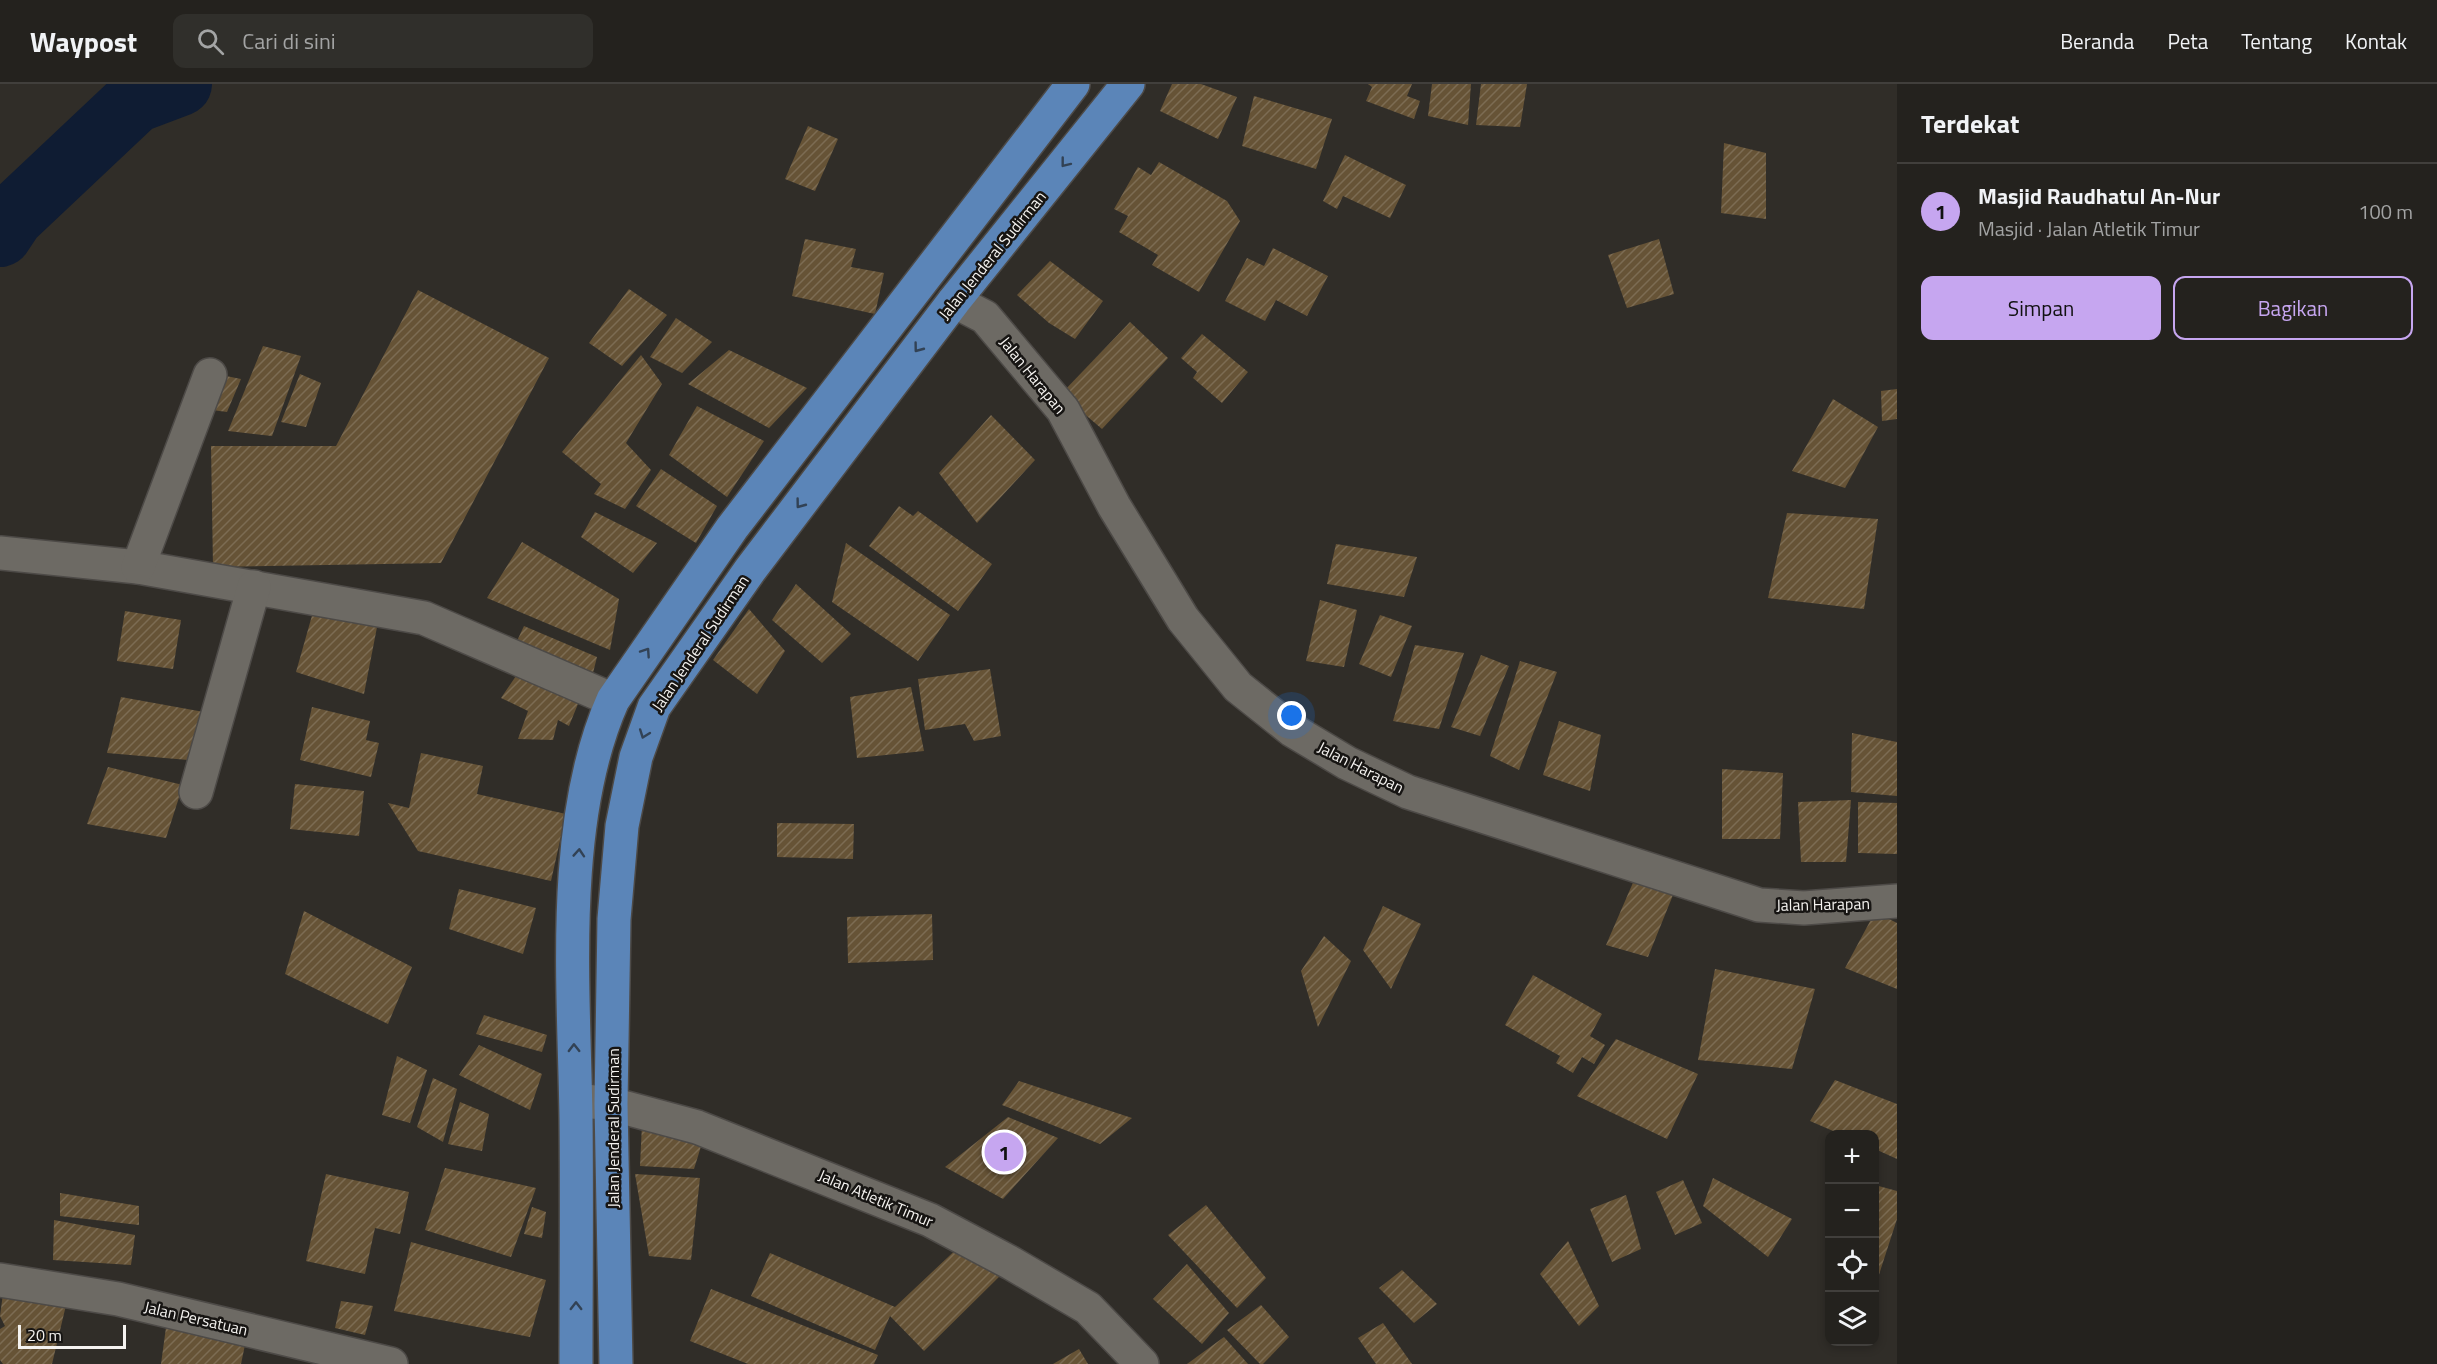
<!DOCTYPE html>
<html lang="id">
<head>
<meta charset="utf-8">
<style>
	:root { --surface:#24221e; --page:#302f2b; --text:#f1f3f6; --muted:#a3a4a4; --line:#413f3c; --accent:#c6a6f0 }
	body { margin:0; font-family:"Titillium Web",sans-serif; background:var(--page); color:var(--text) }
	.controls { position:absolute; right:18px; bottom:18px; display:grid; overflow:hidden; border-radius:12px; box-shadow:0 3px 9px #0003 }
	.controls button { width:54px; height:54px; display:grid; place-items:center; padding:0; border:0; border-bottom:2px solid var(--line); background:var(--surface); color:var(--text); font:30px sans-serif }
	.scale { position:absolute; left:18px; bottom:15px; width:108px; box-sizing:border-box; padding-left:6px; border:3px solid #f5f3f0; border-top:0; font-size:16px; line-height:21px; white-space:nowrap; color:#f5f3f0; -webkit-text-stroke:4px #171513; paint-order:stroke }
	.you { position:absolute; left:1292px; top:632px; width:21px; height:21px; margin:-15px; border:4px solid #fff; border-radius:50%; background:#1a73e8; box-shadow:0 0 0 9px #1a73e833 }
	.badge { display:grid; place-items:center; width:39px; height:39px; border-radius:50%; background:var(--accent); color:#111; font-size:20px; font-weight:700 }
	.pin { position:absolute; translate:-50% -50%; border:3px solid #fff; box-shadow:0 2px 6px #0006 }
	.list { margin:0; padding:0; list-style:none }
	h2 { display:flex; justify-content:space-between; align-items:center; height:78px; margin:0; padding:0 24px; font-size:26px }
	h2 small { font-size:20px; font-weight:400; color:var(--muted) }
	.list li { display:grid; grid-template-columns:39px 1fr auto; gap:18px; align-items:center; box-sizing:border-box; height:96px; padding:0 24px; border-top:2px solid var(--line) }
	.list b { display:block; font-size:22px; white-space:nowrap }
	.list p { margin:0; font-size:20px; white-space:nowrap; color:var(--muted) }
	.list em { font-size:20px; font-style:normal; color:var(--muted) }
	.actions { display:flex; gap:12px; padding:18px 24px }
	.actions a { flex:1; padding:14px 0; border:2px solid var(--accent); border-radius:12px; text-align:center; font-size:21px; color:var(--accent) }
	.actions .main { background:var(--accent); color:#111 }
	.icon { flex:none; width:33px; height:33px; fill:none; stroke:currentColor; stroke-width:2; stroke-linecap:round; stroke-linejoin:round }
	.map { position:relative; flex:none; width:1897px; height:1280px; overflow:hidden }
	header { display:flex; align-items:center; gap:36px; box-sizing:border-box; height:84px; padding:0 30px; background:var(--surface); border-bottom:2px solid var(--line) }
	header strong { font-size:28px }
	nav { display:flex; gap:33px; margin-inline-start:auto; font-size:21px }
	.search { width:420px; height:54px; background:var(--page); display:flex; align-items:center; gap:15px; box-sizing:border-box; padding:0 21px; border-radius:12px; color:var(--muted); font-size:22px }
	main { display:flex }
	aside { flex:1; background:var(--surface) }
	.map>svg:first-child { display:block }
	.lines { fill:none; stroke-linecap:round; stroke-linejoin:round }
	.river { stroke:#0f1c33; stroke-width:64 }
	.building { fill:url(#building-hatch) }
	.minor-casing { stroke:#4d4a47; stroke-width:36 }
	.major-casing { stroke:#4d4a47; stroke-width:36 }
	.minor { stroke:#6d6a64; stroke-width:33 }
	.major { stroke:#5b85b8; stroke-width:33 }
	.oneway { stroke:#324255 }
	.labels { text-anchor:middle; stroke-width:5; stroke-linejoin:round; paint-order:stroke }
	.street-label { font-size:16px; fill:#f5f3f0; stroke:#171513 }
</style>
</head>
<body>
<header>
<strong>Waypost</strong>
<div class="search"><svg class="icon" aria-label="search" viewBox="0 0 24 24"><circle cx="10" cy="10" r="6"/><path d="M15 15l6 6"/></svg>Cari di sini</div>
<nav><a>Beranda</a><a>Peta</a><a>Tentang</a><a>Kontak</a></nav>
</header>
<main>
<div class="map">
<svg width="1897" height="1280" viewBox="0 0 1897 1280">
	<defs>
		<pattern id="building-hatch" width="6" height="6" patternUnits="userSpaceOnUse" patternTransform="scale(1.5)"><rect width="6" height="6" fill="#665336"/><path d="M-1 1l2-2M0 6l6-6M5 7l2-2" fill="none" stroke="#7c6c53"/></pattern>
	</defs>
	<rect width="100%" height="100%" fill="#302d28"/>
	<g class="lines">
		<polyline class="river" points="0,151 12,133 135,17 180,0"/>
	</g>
	<g class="building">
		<polygon points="1172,0 1201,0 1237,13 1218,55 1160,27"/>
		<polygon points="1368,0 1412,0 1407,12 1420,17 1414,35 1366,17 1372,3"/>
		<polygon points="1432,0 1471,0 1468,41 1428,32"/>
		<polygon points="1481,0 1527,0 1520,43 1476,41"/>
		<polygon points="1254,12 1332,35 1316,85 1242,62"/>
		<polygon points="808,42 838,55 815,107 785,95"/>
		<polygon points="1724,59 1766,69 1766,135 1721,129"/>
		<polygon points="1345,71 1406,101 1390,134 1343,112 1337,125 1323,117"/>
		<polygon points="1159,78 1227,117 1240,137 1199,208 1152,181 1158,171 1119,148 1128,132 1114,125 1138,83 1151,91"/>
		<polygon points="805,155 856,165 851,183 884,189 875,230 792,212"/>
		<polygon points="1659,155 1674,210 1627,224 1608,171"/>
		<polygon points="1273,164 1328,192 1307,232 1276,216 1265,237 1225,217 1247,174 1264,182"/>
		<polygon points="1050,177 1103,217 1075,255 1049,239 1017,211"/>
		<polygon points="629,205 667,231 622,282 589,259"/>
		<polygon points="418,206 549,274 441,479 213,483 211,362 336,362"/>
		<polygon points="676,234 712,258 682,289 650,273"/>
		<polygon points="1130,238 1168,274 1102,345 1061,310"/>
		<polygon points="1202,250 1248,288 1222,319 1193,294 1197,288 1181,274"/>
		<polygon points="263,262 301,272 272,352 228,347"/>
		<polygon points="729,266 807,304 769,344 688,300"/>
		<polygon points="641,271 662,300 626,359 651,386 625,425 594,410 601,400 562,368"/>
		<polygon points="300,290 321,299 306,343 281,338"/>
		<polygon points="221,291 241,295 227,328 212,326"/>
		<polygon points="1897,305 1897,335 1882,337 1881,307"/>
		<polygon points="1833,315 1878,343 1845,404 1792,387"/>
		<polygon points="697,322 764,357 727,413 669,371"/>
		<polygon points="991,331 1035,376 977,439 939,389"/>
		<polygon points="661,385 717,422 696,459 636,422"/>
		<polygon points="899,422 913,432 918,427 992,480 958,527 869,462"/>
		<polygon points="595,428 657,459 633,489 581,453"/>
		<polygon points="1787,429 1878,435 1864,525 1768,514"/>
		<polygon points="522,458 619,515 610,566 487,514"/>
		<polygon points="846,459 950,531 918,577 832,518"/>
		<polygon points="1336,460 1417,473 1404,513 1327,500"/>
		<polygon points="796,500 851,550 822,579 772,536"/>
		<polygon points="1320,516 1357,526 1344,583 1306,577"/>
		<polygon points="315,521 378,538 364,610 296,588"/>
		<polygon points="749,525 785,567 757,610 713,576"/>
		<polygon points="125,527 181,536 173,585 117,577"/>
		<polygon points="1380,531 1412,542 1391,593 1359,580"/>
		<polygon points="524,542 597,573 591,597 516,559"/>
		<polygon points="1415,561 1464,569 1439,645 1393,637"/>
		<polygon points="1481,571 1509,582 1480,652 1451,643"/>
		<polygon points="1520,577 1557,588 1519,686 1490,672"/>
		<polygon points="990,585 1001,652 974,657 965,640 925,646 918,595"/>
		<polygon points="518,589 580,615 569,642 558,636 553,656 518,655 528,627 501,614"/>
		<polygon points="911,603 924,667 857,674 850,613"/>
		<polygon points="121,613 204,628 188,676 107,669"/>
		<polygon points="312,623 370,637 366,656 379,659 371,693 300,676"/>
		<polygon points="1559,637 1601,651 1590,707 1543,691"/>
		<polygon points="1852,649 1897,658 1897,712 1851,708"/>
		<polygon points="421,669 483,682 477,710 566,730 551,797 418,767 388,719 409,724"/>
		<polygon points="108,683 183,701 166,754 87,740"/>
		<polygon points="1722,685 1783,689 1780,755 1722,755"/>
		<polygon points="295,700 364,707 359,752 290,745"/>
		<polygon points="1851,716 1846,778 1801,778 1798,718"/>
		<polygon points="1858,718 1897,719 1897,770 1858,769"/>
		<polygon points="777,739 854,740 853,775 777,773"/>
		<polygon points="1635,794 1675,806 1648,873 1606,861"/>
		<polygon points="459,805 536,824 523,870 449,845"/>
		<polygon points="1383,822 1421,840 1391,905 1363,866"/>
		<polygon points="304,827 412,883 388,940 285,890"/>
		<polygon points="1875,828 1897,839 1897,905 1845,884"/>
		<polygon points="932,830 933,876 848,879 847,833"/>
		<polygon points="1324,852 1351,877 1318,943 1301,887"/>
		<polygon points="1715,885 1815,905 1792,985 1698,976"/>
		<polygon points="1533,891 1602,930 1590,952 1605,961 1594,980 1582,973 1573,989 1556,979 1560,972 1505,941"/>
		<polygon points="484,931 547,951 542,968 476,950"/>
		<polygon points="1616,955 1698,990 1667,1055 1577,1012"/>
		<polygon points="479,961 542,990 530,1026 459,991"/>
		<polygon points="397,972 427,986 410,1039 382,1031"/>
		<polygon points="433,994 457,1005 443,1058 417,1043"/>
		<polygon points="1835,996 1897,1020 1897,1075 1875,1065 1875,1050 1840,1050 1810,1037"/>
		<polygon points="1019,997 1132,1034 1100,1060 1002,1021"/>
		<polygon points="460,1018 489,1030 482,1067 448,1060"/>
		<polygon points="1008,1033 1058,1054 1003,1115 945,1083"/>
		<polygon points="642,1040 703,1056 694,1085 640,1082"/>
		<polygon points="445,1084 536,1104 511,1173 425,1146"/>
		<polygon points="326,1090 409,1108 400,1150 375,1144 365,1190 306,1177"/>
		<polygon points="635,1090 700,1094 691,1176 649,1172"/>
		<polygon points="1713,1094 1792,1135 1768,1173 1703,1122"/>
		<polygon points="1683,1096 1702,1139 1675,1151 1656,1108"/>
		<polygon points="1875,1101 1897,1107 1897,1135 1875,1203"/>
		<polygon points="60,1109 139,1122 139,1141 60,1132"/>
		<polygon points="1626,1111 1641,1165 1612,1178 1590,1125"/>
		<polygon points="1206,1121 1266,1194 1237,1224 1168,1151"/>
		<polygon points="532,1123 546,1128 542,1154 524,1150"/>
		<polygon points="54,1136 135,1151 131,1181 53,1176"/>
		<polygon points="1568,1157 1599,1222 1579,1242 1540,1190"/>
		<polygon points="411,1158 546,1196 530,1253 394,1227"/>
		<polygon points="964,1158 1002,1190 924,1267 890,1232 875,1266 751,1212 770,1169 895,1223"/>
		<polygon points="1187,1180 1229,1229 1202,1260 1153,1215"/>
		<polygon points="1402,1186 1437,1220 1414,1239 1379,1204"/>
		<polygon points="4,1202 67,1217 52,1280 3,1280 0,1276 0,1245 5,1242 0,1232"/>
		<polygon points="711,1205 878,1271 874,1280 748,1280 690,1257"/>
		<polygon points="341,1217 373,1222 365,1251 335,1244"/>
		<polygon points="1261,1221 1289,1253 1263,1280 1260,1280 1227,1246"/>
		<polygon points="167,1236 246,1256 241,1280 161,1280"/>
		<polygon points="1383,1239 1412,1280 1376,1280 1358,1254"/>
		<polygon points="1224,1253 1248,1280 1187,1280"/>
		<polygon points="1079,1265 1088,1280 1053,1280"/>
	</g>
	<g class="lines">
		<defs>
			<g id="minor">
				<polyline points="954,217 985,233 1063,326 1114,422 1183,535 1238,603 1292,646 1347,679 1408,708 1759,821 1804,824 1897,817"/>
				<polyline points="0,469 138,483 424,534 613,616"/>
				<polyline points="138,483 210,291"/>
				<polyline points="196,708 254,503"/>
				<polyline points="585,1017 611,1020 697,1043 930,1136 1011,1179 1088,1224 1142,1280"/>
				<polyline points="0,1196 118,1215 391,1280"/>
			</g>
			<g id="major">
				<path d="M576,1280C576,1198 577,1116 576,1034C574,904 559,737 613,616L732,444L1073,0"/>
				<polyline points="616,1280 611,1020 614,835 622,742 636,673 654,623 750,486 954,217 1128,0"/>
			</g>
		</defs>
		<use href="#minor" class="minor-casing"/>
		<use href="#major" class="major-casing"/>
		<use href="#minor" class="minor"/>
		<use href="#major" class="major"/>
	</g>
	<defs><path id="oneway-chevron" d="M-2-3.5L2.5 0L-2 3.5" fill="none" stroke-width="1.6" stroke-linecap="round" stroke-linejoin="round" transform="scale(1.5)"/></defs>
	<g class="oneway">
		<use href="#oneway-chevron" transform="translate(1065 79) rotate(128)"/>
		<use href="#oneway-chevron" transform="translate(918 264) rotate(127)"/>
		<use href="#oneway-chevron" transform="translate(800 420) rotate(127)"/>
		<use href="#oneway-chevron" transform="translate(646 568) rotate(-56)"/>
		<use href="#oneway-chevron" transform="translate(644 650) rotate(110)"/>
		<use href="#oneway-chevron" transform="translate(579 769) rotate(-86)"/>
		<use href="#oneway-chevron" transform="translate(574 964) rotate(-91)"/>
		<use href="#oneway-chevron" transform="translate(576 1222) rotate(-90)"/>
	</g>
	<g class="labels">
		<g class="street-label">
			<text transform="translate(992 171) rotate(-51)" y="6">Jalan Jenderal Sudirman</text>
			<text transform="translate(1033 291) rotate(51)" y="6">Jalan Harapan</text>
			<text transform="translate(700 559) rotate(-56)" y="6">Jalan Jenderal Sudirman</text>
			<text transform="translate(1361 683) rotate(27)" y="6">Jalan Harapan</text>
			<text transform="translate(1823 820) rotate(-1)" y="6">Jalan Harapan</text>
			<text transform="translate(613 1044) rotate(-90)" y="6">Jalan Jenderal Sudirman</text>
			<text transform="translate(876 1114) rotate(23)" y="6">Jalan Atletik Timur</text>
			<text transform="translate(196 1234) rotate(13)" y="6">Jalan Persatuan</text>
		</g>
	</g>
</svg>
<div class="controls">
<button>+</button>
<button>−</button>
<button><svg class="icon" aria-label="locate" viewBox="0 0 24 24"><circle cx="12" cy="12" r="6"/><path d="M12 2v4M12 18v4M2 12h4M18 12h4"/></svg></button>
<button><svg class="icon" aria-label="layers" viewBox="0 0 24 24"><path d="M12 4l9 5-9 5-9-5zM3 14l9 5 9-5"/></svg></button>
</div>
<div class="scale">20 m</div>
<div class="you"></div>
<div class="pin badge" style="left:1004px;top:1068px">1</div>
</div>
<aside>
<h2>Terdekat<small></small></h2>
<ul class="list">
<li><span class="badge">1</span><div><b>Masjid Raudhatul An-Nur</b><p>Masjid · Jalan Atletik Timur</p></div><em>100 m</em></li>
</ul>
<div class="actions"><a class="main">Simpan</a><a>Bagikan</a></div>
</aside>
</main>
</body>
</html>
